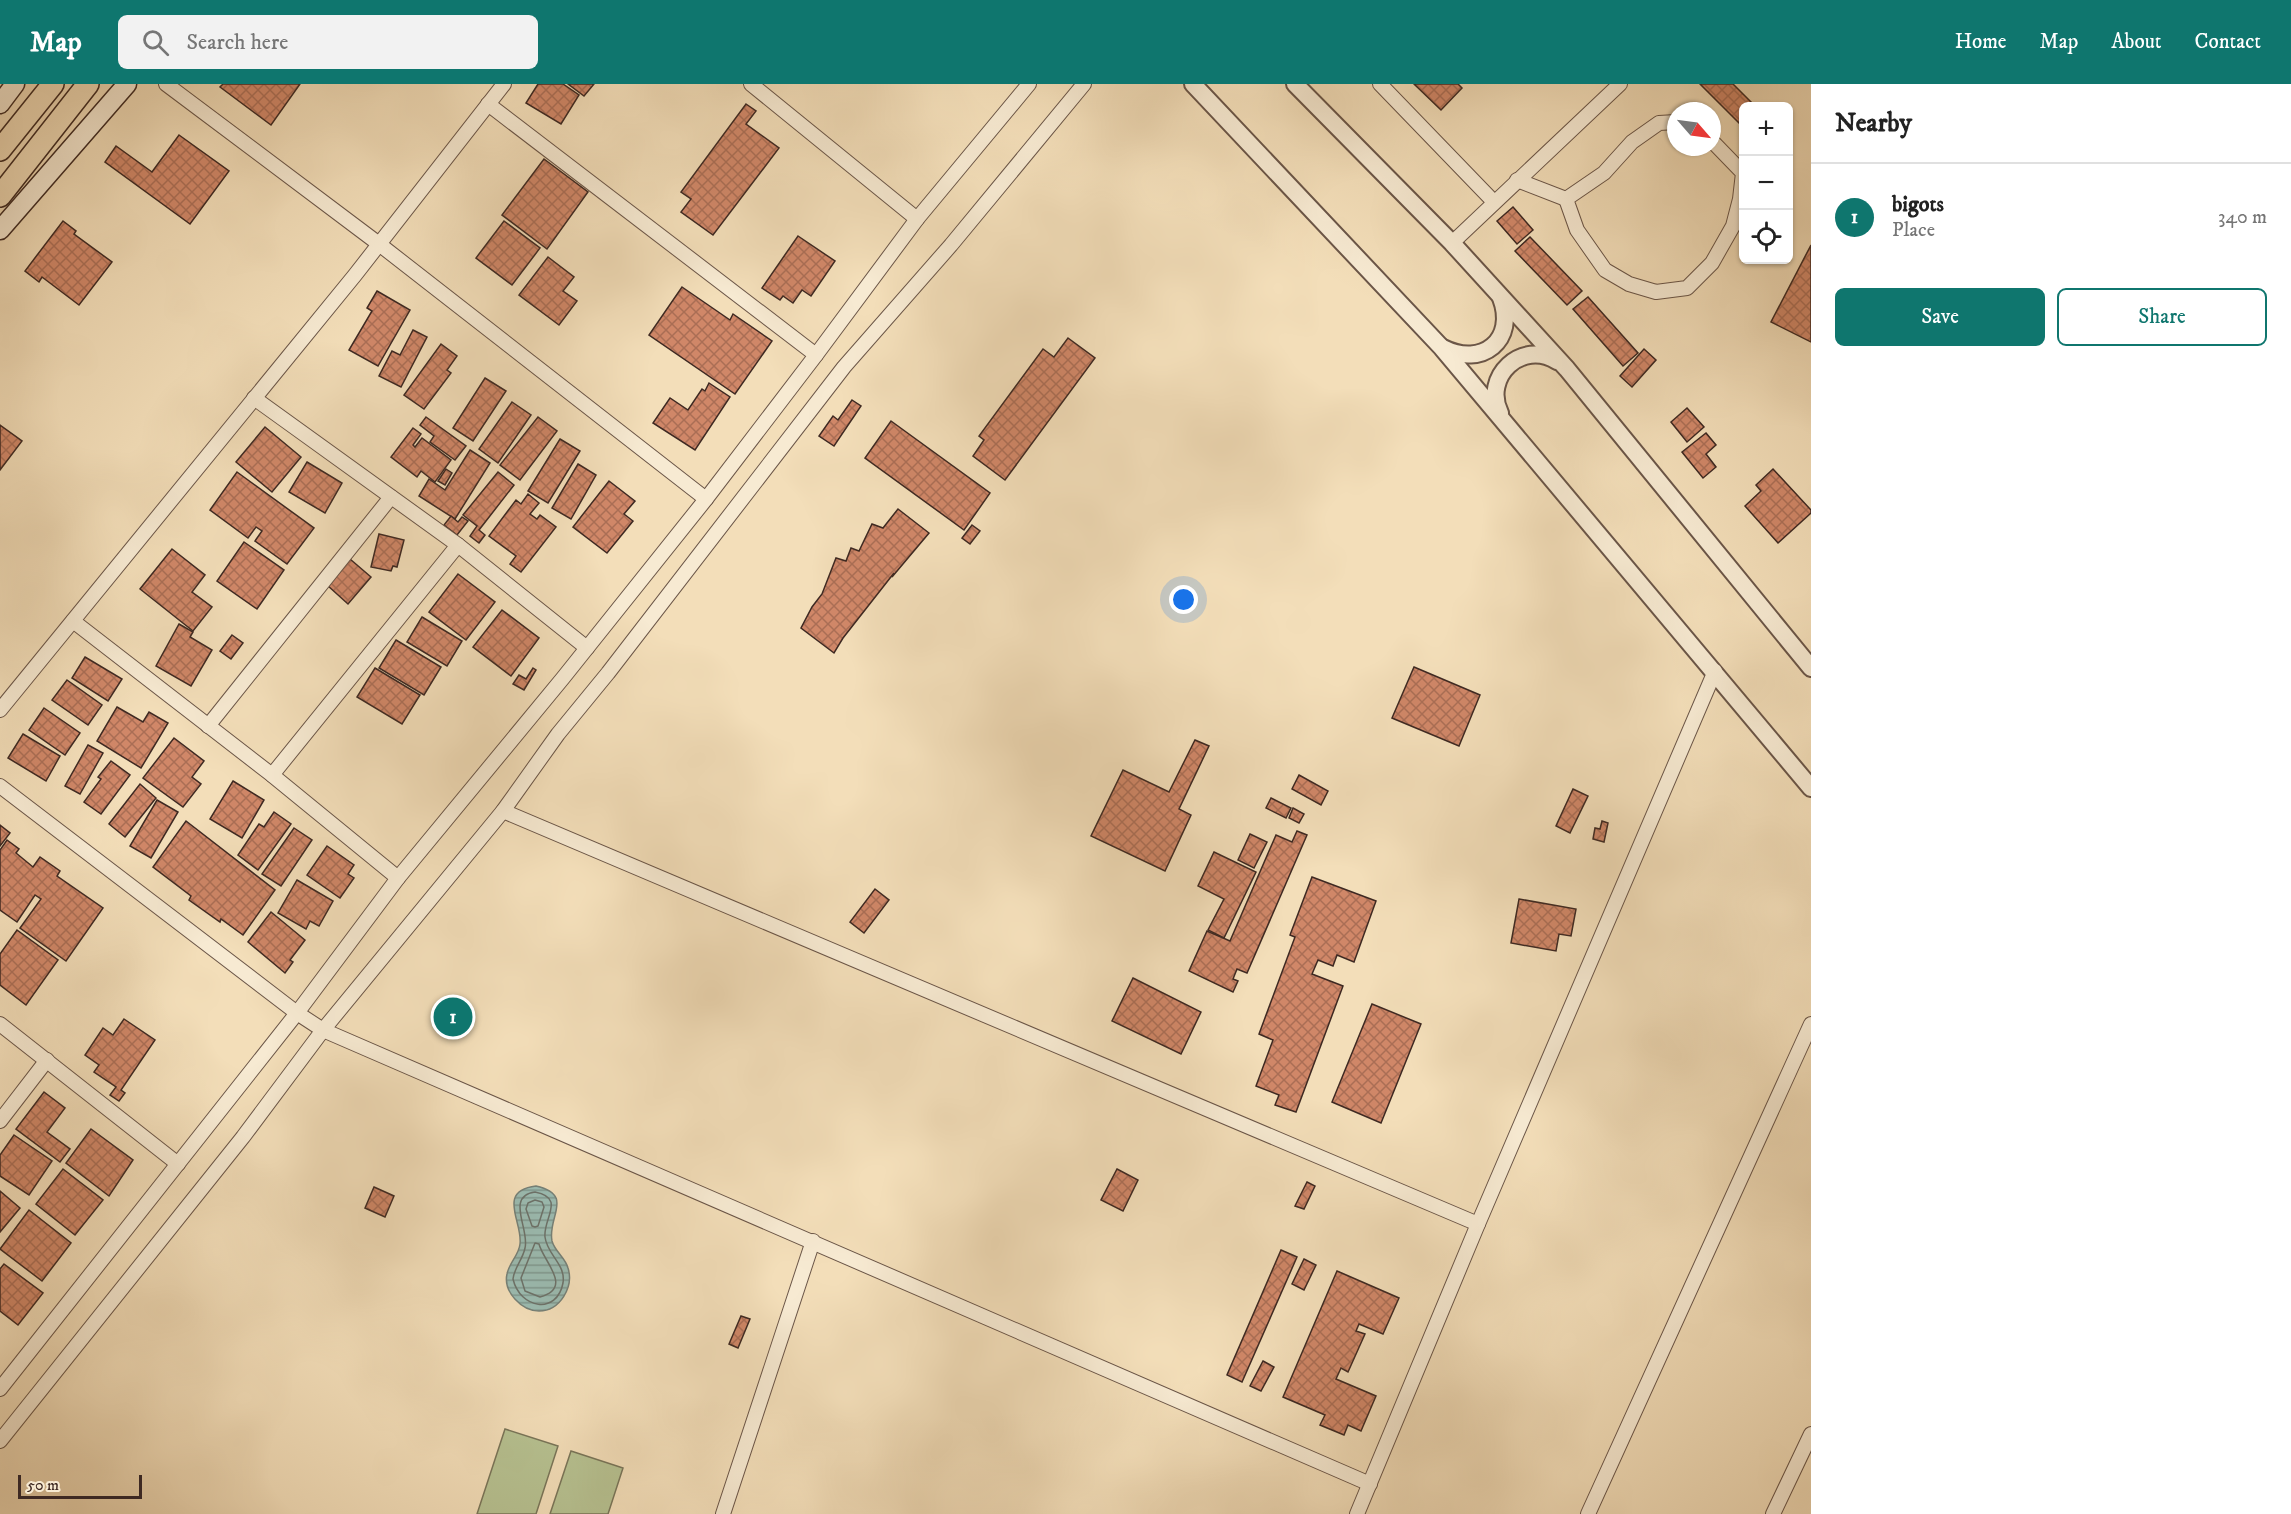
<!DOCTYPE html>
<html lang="en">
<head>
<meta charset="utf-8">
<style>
	:root { --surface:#fff; --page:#f2f2f2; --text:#222; --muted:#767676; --line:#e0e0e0; --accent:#0f766e }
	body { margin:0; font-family:"IM FELL DW Pica",serif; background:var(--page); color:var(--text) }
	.controls { position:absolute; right:18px; top:18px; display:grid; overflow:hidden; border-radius:9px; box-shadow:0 2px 4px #0004 }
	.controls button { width:54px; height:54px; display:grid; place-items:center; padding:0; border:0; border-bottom:2px solid var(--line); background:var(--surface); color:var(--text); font:30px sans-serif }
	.compass { position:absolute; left:1667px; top:18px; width:54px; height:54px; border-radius:50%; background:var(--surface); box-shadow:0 2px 4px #0004; rotate:118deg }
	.scale { position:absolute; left:18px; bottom:15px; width:124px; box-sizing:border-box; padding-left:6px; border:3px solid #3e2922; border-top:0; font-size:16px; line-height:21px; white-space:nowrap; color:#3e2922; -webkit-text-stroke:4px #f7ead2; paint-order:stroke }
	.you { position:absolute; left:1184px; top:516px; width:21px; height:21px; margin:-15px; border:4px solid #fff; border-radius:50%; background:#1a73e8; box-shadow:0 0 0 9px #1a73e833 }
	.badge { display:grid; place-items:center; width:39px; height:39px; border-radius:50%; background:var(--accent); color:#fff; font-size:20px; font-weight:700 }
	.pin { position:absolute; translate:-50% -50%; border:3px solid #fff; box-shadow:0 2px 6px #0006 }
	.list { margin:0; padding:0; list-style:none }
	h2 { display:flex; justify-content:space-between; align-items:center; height:78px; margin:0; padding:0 24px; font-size:26px }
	h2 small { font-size:20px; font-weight:400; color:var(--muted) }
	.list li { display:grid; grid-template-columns:39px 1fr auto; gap:18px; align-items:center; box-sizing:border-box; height:108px; padding:0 24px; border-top:2px solid var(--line) }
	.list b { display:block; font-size:22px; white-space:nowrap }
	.list p { margin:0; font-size:20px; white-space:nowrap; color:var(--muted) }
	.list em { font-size:20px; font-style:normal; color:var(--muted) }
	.actions { display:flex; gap:12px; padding:18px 24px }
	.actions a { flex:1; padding:14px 0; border:2px solid var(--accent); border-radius:9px; text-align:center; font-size:21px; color:var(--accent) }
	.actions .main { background:var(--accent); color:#fff }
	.icon { flex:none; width:33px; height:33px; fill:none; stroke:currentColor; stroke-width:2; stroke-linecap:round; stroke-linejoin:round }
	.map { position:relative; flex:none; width:1811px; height:1430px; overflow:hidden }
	header { display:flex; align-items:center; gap:36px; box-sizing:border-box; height:84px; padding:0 30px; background:var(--accent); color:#fff }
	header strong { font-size:28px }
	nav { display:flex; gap:33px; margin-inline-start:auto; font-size:21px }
	.search { width:420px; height:54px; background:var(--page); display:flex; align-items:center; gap:15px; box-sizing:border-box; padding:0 21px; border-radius:9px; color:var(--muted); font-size:22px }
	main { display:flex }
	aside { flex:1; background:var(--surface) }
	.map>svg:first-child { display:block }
	.garden { fill:#b7c292; stroke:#7a765a; stroke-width:1.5 }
	.water { fill:url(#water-rules); stroke:#768178; stroke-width:1.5 }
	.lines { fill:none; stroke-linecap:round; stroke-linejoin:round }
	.shore { stroke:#6c726a; stroke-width:1.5 }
	.building { fill:url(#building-cross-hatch); stroke:#3e2922; stroke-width:1.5 }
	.minor-casing { stroke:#6b5648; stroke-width:16 }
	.tertiary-casing { stroke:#6b5648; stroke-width:20 }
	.secondary-casing { stroke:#3e2922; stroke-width:21 }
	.primary-casing { stroke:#3e2922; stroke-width:24 }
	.minor { stroke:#f7ead2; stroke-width:14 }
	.tertiary { stroke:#f7ead2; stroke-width:16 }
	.secondary { stroke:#f7ead2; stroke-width:18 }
	.primary { stroke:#f3deb9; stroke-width:21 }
</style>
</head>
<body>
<header>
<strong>Map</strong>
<div class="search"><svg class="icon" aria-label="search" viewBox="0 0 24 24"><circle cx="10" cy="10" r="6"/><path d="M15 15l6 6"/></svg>Search here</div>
<nav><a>Home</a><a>Map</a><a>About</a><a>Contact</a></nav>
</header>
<main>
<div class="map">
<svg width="1811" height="1430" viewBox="0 0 1811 1430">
	<defs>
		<pattern id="water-rules" width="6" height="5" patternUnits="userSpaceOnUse" patternTransform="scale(1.5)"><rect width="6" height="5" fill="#9bbcb2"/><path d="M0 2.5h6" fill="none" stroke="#809990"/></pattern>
		<pattern id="building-cross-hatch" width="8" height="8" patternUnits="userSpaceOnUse" patternTransform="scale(1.5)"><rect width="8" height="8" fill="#d08768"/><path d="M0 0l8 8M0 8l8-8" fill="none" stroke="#aa6e55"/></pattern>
	</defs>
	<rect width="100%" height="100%" fill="#f3deb9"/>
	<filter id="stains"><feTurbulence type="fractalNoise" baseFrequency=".00333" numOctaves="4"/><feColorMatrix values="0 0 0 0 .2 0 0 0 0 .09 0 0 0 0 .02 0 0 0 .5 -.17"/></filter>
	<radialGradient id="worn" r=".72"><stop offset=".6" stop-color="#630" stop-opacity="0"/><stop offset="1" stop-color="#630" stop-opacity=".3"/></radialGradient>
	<g class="garden">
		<polygon points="505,1345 558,1362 536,1430 477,1430"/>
		<polygon points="571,1367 623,1384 608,1430 550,1430"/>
	</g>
	<path class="water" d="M536,1102C575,1111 547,1133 552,1157C555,1168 565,1173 568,1184C574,1203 560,1227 539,1227C522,1227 503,1208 507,1190C509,1179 519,1171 520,1160C523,1138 496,1107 536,1102Z"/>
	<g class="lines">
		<g class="shore">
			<path d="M535,1108C566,1114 543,1134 545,1153C547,1171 566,1180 563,1199C557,1231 520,1225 513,1195C514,1184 523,1175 525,1164C530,1146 505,1112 535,1108Z"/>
			<polygon points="535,1116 542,1118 544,1123 538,1142 535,1143 532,1142 526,1125 528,1119"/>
			<path d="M535,1159L539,1160C543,1177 574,1204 540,1213L525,1207L521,1194Z"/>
		</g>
	</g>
	<g class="building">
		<polygon points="223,0 300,0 271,41 220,3"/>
		<polygon points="538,0 563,0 579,11 561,40 526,19"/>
		<polygon points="568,0 594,0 584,12"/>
		<polygon points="1414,0 1458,0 1462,4 1441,26"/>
		<polygon points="1700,0 1733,0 1755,22 1744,22 1744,44"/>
		<polygon points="746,20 756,27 746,40 779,64 713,151 681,128 691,115 681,108"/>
		<polygon points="179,51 229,87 190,140 105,78 116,62 152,88"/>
		<polygon points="544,75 588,108 547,165 502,131"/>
		<polygon points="1513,123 1533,146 1517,160 1497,137"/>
		<polygon points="63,137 76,147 74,150 112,178 79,221 42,193 39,198 25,187"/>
		<polygon points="504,137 540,164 512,201 476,174"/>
		<polygon points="798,152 835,177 811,212 802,206 793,219 783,212 780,216 762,204"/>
		<polygon points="1530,153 1582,207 1567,221 1515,167"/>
		<polygon points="1811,161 1811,258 1771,238"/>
		<polygon points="548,173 574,193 563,207 577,217 559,241 519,211"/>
		<polygon points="682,203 730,236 733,230 772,257 735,310 649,251"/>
		<polygon points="377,207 410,226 378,282 349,266 372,227 367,224"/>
		<polygon points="1588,213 1638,269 1623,282 1573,225"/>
		<polygon points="413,246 427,253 401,303 379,292 392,267 400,271"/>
		<polygon points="1068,254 1095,274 1005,396 973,372 984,356 979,352 1043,265 1054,273"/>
		<polygon points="441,260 457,272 447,286 451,289 424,325 404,311"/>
		<polygon points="1644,265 1656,276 1632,303 1620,292"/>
		<polygon points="485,294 506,307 473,357 453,344"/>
		<polygon points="709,299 730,313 695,366 653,339 670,314 688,326 702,305 705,307"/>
		<polygon points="852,316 861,322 834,362 819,352 833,332 838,336"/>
		<polygon points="512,318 531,331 498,379 479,365"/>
		<polygon points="1687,324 1704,343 1687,358 1671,338"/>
		<polygon points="426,333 466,362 455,376 430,358 434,352 420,341"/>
		<polygon points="538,333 557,347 520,396 500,381"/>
		<polygon points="891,337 990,409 964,446 865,374"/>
		<polygon points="0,341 22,357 0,386"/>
		<polygon points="265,343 301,373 272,408 236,378"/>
		<polygon points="413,344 421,350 413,361 415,363 422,354 451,376 435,398 421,387 417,393 391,373"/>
		<polygon points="1706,349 1716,361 1706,370 1716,383 1703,394 1682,368"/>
		<polygon points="560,355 580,367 548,419 528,407"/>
		<polygon points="470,366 490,379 455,435 419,412 429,395 445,406"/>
		<polygon points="307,378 342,399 325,429 289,408"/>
		<polygon points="578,380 596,391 571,435 552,424"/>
		<polygon points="446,385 452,389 445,401 438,397"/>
		<polygon points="1773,385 1811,426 1811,429 1778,459 1745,422 1761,407 1756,401"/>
		<polygon points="237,388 314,444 287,480 255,457 262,447 256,443 248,454 210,426"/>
		<polygon points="498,388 514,401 479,446 485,451 479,459 470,452 477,442 463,431"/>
		<polygon points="609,397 635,417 624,430 633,437 607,469 573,443"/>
		<polygon points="528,410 539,419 530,430 537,435 540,431 556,443 521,488 510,480 516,472 489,452 516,416 521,420"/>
		<polygon points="898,425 929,449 892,493 894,489 843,554 834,569 801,544 812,523 822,510 836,474 846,477 851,464 859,467 872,440 883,444"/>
		<polygon points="451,432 458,438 462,433 468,437 457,451 444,441"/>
		<polygon points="972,441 980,447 970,460 962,454"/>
		<polygon points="379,450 404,456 397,483 393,482 391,487 371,483"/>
		<polygon points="244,458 284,486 257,525 217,497"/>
		<polygon points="172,465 205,491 192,508 212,523 193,547 140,505"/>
		<polygon points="350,475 371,493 348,520 327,501"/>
		<polygon points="458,490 495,518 466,556 429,528"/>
		<polygon points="502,526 539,554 511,592 473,563"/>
		<polygon points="422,533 462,557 447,582 407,558"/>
		<polygon points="179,540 193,548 190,553 212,566 191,602 156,582"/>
		<polygon points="232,551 243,559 231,575 220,567"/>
		<polygon points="396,556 441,583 424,611 379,584"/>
		<polygon points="85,573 122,595 108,617 72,594"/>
		<polygon points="1414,583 1480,611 1459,662 1392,634"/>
		<polygon points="375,584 420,611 402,640 357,613"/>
		<polygon points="533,584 536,586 524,606 513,600 519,591 526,595"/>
		<polygon points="67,596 102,621 88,641 52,616"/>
		<polygon points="117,623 143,638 149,628 168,639 141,684 97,657"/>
		<polygon points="44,624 80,649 65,671 29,646"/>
		<polygon points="23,650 60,672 46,697 8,674"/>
		<polygon points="174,654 204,677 192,693 201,700 183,723 143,694"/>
		<polygon points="1195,656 1209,662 1179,725 1191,731 1165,787 1091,752 1123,686 1169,708"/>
		<polygon points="88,661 103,669 80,710 65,702"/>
		<polygon points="111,677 130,691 101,730 84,718 101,695 98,693"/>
		<polygon points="1299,691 1328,707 1321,721 1292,705"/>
		<polygon points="233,697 264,716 242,754 210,735"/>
		<polygon points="140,700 156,714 125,753 109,740"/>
		<polygon points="1573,705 1588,712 1570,749 1556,742"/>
		<polygon points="1271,714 1291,724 1286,734 1266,724"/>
		<polygon points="157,716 178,728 151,774 130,762"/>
		<polygon points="1293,724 1304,730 1299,739 1289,734"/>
		<polygon points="274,728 291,740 258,786 238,771 259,740 264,743"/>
		<polygon points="186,737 275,806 243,851 221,835 220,838 189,816 191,812 153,783"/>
		<polygon points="1602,737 1608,739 1604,758 1593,755 1595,744 1600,745"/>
		<polygon points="0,741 10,749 0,762"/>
		<polygon points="294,744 312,756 281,802 262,790"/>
		<polygon points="1297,747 1307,751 1247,889 1237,885 1233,895 1238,897 1233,908 1189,887 1207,847 1230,857 1276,751 1292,758"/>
		<polygon points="1250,750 1267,758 1254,784 1238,776"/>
		<polygon points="7,756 19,765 16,769 33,783 40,773 60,787 57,792 103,824 66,877 20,844 41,815 35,811 17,838 0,826 0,766"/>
		<polygon points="327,762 354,781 348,790 354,794 340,814 307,791"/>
		<polygon points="1214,768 1256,788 1224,854 1208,846 1224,815 1198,802"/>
		<polygon points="1312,793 1376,817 1354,878 1337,871 1333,882 1318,876 1312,890 1343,902 1296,1028 1275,1021 1279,1011 1256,1002 1273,956 1259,950 1295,853 1290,851"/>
		<polygon points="297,796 333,817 319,842 310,837 306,845 278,829"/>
		<polygon points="875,805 889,816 864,849 850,838"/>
		<polygon points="1519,815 1576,825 1571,852 1559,850 1556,867 1511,859"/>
		<polygon points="271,828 305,856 290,876 293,878 285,889 248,858"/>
		<polygon points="17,846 58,876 26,921 0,901 0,870"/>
		<polygon points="1133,894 1201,928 1181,970 1112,937"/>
		<polygon points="1372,920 1421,940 1381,1039 1332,1018"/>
		<polygon points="124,935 155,956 121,1006 125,1009 119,1017 110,1011 116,1003 94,988 99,981 85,971 103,944 113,951"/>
		<polygon points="44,1008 65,1024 47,1048 70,1065 60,1078 16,1045"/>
		<polygon points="91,1045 133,1076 109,1112 66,1079"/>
		<polygon points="14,1051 52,1077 29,1111 0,1092 0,1071"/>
		<polygon points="63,1085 103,1116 75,1151 36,1120"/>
		<polygon points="1117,1085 1138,1096 1123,1127 1101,1116"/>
		<polygon points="1307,1098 1315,1102 1304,1125 1295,1122"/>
		<polygon points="374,1103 394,1112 385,1133 365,1124"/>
		<polygon points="0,1107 20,1124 0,1148"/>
		<polygon points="29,1126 71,1159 42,1197 0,1165"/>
		<polygon points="1281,1166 1297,1173 1242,1298 1227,1291"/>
		<polygon points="1304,1175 1316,1181 1304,1206 1292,1200"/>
		<polygon points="4,1180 43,1209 18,1241 0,1227 0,1185"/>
		<polygon points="1337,1187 1399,1214 1383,1250 1359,1240 1356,1247 1365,1250 1348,1288 1341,1284 1336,1295 1376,1312 1361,1347 1348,1341 1344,1351 1320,1341 1325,1331 1283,1313"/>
		<polygon points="741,1232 750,1235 738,1264 729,1260"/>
		<polygon points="1263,1277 1274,1283 1261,1307 1250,1302"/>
	</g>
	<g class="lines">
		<defs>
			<g id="minor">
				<polyline points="166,0 379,160 706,415"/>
				<polyline points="751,0 917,135"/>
				<polyline points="1380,0 1494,118"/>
				<polyline points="488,20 816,271"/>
				<polyline points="1676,38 1659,39 1632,58 1604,89 1566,115 1577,146 1605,186 1629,200 1656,208 1687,204 1712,179 1733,142 1740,115 1743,89 1712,57"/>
				<polyline points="1517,96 1566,115"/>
				<polyline points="1452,159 1620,0"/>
				<polyline points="254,314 458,461 587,564"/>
				<polyline points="73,537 272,691 398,794"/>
				<polyline points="0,626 355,191 504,0"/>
				<polyline points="208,642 391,413"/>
				<polyline points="272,691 458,461"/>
				<polyline points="0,702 297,929 323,946 1370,1400"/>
				<polyline points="503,727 1478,1140"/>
				<polyline points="0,940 178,1080"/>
				<polyline points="0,1037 47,976"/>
				<polyline points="0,1305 297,929 398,794 563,594 706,415 816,271 917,135 1029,0"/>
				<polyline points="0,1357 243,1053 323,946 503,727 558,650 608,589 844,283 951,161 1084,0"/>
				<polyline points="723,1430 813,1157"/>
				<polyline points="1357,1430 1478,1140 1715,587"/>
				<polyline points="1588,1430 1811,940"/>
				<polyline points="1773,1430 1811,1350"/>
			</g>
			<g id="tertiary">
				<polyline points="1193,0 1442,264 1811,704"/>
				<polyline points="1295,0 1452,159 1567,285 1811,584"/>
				<path d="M1443,264C1482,284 1517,256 1501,214"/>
				<path d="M1500,329C1482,293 1522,255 1557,277"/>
			</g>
			<g id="secondary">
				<polyline points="0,20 15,0"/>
				<polyline points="0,146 127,0"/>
			</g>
			<g id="primary">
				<polyline points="0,66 53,0"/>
				<polyline points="0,112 88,0"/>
			</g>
		</defs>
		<use href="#minor" class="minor-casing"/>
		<use href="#tertiary" class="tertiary-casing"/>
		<use href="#secondary" class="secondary-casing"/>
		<use href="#primary" class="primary-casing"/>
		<use href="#minor" class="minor"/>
		<use href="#tertiary" class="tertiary"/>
		<use href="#secondary" class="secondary"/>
		<use href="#primary" class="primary"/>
	</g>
	<rect width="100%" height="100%" filter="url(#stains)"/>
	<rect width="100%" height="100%" fill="url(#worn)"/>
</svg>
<div class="controls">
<button>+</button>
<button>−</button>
<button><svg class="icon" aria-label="locate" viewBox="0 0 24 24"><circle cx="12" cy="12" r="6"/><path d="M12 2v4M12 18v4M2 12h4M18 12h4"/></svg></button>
</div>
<svg class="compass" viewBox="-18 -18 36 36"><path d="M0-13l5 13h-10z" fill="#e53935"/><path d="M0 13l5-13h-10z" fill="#767676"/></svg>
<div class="scale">50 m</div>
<div class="you"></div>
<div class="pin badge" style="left:453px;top:933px">1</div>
</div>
<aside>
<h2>Nearby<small></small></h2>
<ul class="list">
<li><span class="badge">1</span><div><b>bigots</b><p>Place</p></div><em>340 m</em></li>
</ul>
<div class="actions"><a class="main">Save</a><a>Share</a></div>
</aside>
</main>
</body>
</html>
